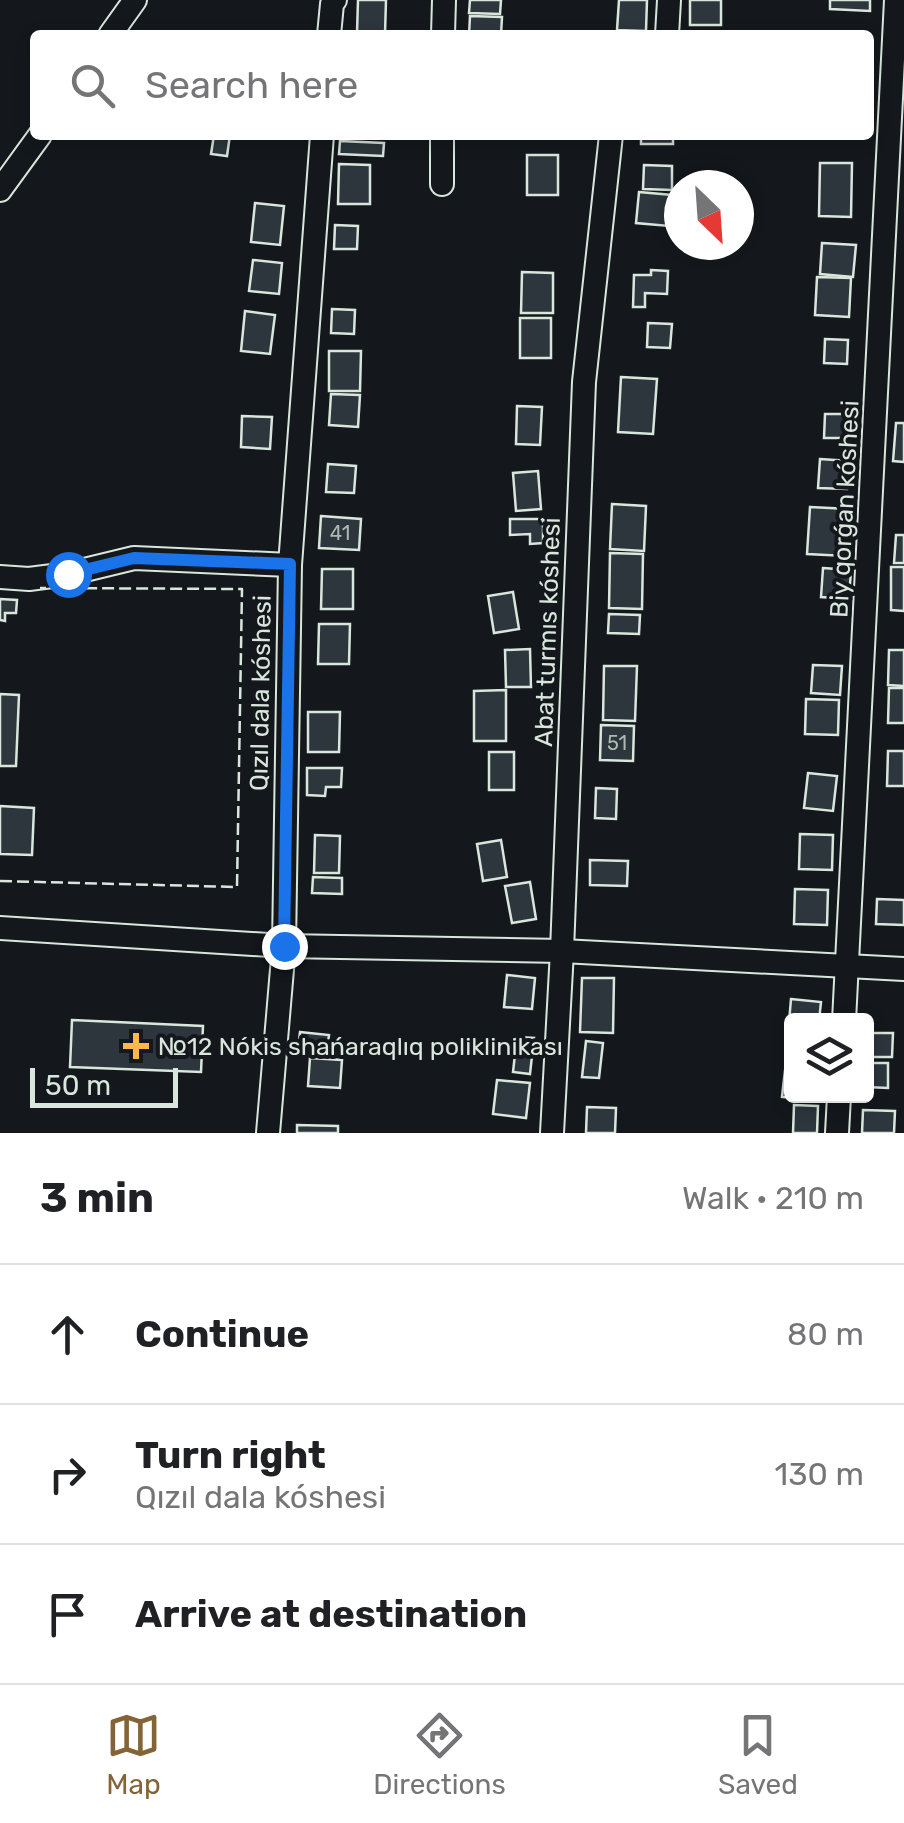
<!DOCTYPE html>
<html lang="en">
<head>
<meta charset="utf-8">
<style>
	:root { --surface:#fff; --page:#f6f6f6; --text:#202124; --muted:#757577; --line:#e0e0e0; --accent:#846436 }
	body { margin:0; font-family:Rubik,sans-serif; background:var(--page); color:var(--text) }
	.controls { position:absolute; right:30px; bottom:30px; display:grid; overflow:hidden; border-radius:10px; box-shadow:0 5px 15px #0003 }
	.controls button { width:90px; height:90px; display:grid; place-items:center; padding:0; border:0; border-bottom:2px solid var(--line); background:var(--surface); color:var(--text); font:50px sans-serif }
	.compass { position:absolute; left:664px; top:170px; width:90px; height:90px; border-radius:50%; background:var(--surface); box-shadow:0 5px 15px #0003; rotate:155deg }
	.scale { position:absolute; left:30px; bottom:25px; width:148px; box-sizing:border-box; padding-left:10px; border:5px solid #d8e6dc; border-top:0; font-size:28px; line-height:35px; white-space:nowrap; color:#d8e6dc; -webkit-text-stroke:8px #14181c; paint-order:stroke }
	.stop { position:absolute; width:30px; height:30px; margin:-22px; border:8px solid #1a73e8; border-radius:50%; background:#fff }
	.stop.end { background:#1a73e8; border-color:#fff; box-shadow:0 2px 10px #0008 }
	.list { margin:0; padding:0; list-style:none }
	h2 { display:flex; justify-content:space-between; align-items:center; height:130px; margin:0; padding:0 40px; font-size:42px }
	h2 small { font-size:32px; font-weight:400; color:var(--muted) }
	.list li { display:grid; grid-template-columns:65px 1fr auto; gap:30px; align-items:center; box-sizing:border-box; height:140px; padding:0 40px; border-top:2px solid var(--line) }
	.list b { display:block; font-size:38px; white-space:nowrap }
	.list p { margin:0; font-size:32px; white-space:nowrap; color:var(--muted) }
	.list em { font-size:32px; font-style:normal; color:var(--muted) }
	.icon { flex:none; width:55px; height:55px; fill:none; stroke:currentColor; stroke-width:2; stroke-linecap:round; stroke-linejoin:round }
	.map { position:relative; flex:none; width:904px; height:1133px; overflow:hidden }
	.search { position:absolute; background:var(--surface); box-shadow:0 5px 15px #0003; left:30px; right:30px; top:30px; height:110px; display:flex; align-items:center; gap:25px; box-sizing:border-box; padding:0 35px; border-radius:10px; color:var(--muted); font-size:38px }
	.sheet { height:550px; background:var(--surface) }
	nav { display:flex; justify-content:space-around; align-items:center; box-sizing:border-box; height:140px; border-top:2px solid var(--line); background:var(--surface); font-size:28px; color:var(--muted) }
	nav a { display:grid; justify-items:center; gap:5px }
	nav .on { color:var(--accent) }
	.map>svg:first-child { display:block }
	.building { fill:#2c363c; stroke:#d8e6dc; stroke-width:2.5 }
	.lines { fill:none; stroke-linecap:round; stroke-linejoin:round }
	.minor-casing { stroke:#d8e6dc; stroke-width:26 }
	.minor { stroke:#14181c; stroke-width:22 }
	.fence { stroke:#d8e6dc; stroke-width:2.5; stroke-dasharray:12 5; stroke-linecap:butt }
	.route { stroke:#1a73e8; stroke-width:12 }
	.poi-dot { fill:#ffb74d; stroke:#14181c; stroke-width:4 }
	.labels { text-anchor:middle; stroke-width:8; stroke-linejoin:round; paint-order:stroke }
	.number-label { font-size:20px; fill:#adbab4 }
	.street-label { font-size:25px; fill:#d8e6dc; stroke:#14181c }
	.poi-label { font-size:25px; fill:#d8e6dc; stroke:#14181c; text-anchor:start }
</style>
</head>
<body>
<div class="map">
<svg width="904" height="1133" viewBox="0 0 904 1133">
	<rect width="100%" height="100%" fill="#14181c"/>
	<g class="building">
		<polygon points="358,0 386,0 385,34 357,33"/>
		<polygon points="470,0 501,0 500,14 469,13"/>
		<polygon points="619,0 647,0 646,31 617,30"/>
		<rect x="690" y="0" width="31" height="25"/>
		<polygon points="830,0 870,0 870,11 830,9"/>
		<polygon points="470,16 502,17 501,35 469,35"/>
		<polygon points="214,135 230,135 227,156 211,154"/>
		<rect x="641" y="135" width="32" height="9"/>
		<polygon points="340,141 384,143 383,156 339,154"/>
		<rect x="527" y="155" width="31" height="40"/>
		<polygon points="820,163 852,163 851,217 819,216"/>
		<polygon points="339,164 370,165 370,204 338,204"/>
		<polygon points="644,165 672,166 672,190 643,189"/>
		<polygon points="639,192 672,195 669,226 636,223"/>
		<polygon points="255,203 284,206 280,245 251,242"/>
		<polygon points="335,225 358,226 357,249 334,249"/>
		<polygon points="822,243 856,245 853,277 820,274"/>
		<polygon points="253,260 282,263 279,294 249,291"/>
		<polygon points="651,270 668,271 667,294 645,293 645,307 633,307 634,275 651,275"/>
		<polygon points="522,272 553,273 553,313 521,313"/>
		<polygon points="817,277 851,278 849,317 815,315"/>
		<polygon points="332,309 355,310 354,334 331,333"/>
		<polygon points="245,311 275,315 270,354 241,351"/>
		<rect x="520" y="318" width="31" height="40"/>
		<polygon points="648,323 672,324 670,348 647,347"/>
		<polygon points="825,339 848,340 847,364 824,363"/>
		<polygon points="329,351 361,351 360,391 329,391"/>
		<polygon points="621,377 657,379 653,434 618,432"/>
		<polygon points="331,394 360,395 358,427 329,425"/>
		<polygon points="517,406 542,407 540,445 516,444"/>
		<polygon points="825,414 848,414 847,438 824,438"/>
		<polygon points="242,416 272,417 270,449 241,447"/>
		<polygon points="896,423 904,423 904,462 893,461"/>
		<polygon points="820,459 849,461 847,489 818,488"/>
		<polygon points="328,464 356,466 354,493 326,492"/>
		<polygon points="538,471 541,509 516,511 513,473"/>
		<polygon points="612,504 646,506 644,551 610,549"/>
		<polygon points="810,507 849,509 846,556 807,554"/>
		<polygon points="321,516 361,519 359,550 319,548"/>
		<polygon points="510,519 543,519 543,543 530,544 530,534 510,535"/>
		<polygon points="896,535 904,535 904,563 894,563"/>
		<polygon points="610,553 643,554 642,609 609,608"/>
		<polygon points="891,567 904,567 904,611 891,610"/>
		<polygon points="823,568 851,570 849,599 821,597"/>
		<polygon points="322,569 353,569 353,609 321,609"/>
		<polygon points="513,592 519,629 494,633 488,596"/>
		<polygon points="0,599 17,600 16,613 5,613 5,621 0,620"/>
		<polygon points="609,614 640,615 639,634 608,633"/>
		<polygon points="319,624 350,624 349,664 318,664"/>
		<polygon points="530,649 531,687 506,687 505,650"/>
		<polygon points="889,650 904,650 904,686 888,685"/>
		<polygon points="813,665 842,666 840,695 811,693"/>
		<polygon points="604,666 637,666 635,721 603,720"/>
		<polygon points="889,688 904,688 904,723 888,723"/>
		<polygon points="506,690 506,741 474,741 474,691"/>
		<polygon points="0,694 19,695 16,766 0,766"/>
		<polygon points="806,699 839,700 838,735 805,734"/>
		<polygon points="308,712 340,712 339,752 308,752"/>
		<polygon points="601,725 634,726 633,761 600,760"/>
		<polygon points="888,751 904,751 904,786 887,786"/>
		<rect x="489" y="752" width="25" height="38"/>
		<polygon points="307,768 342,768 341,787 326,787 325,796 307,795"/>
		<polygon points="808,773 837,776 833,811 804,808"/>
		<polygon points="596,788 617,789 616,819 595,818"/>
		<polygon points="0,806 34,808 32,855 0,854"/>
		<polygon points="800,834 833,835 832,870 799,869"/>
		<polygon points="315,835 340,836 339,873 314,873"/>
		<polygon points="501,840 507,877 483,881 477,844"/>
		<polygon points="590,860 628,861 627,886 590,885"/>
		<polygon points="313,877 342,878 342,894 312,893"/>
		<polygon points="530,882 536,919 512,923 505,886"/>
		<polygon points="795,889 828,890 827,925 794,924"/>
		<polygon points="877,899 904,900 904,925 876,924"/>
		<polygon points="507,975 535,978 532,1009 504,1007"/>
		<polygon points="582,978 614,978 613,1033 580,1032"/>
		<polygon points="791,999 821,1002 819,1021 792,1021 792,1035 788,1034"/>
		<polygon points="72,1020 203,1026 201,1072 70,1067"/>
		<polygon points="300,1032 329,1035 327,1051 298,1048"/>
		<polygon points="871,1033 893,1033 892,1057 870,1057"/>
		<polygon points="517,1037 534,1038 530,1074 513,1072"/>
		<polygon points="586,1041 603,1043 599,1078 582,1077"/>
		<polygon points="310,1058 342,1060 340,1088 308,1086"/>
		<polygon points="786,1062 792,1062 792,1096 812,1096 812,1100 782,1097"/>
		<polygon points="866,1063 888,1063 888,1088 866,1087"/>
		<polygon points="497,1080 530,1083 526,1118 493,1114"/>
		<polygon points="794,1105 818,1106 817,1133 793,1133"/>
		<polygon points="587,1107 616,1108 615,1133 586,1133"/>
		<polygon points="863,1110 895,1111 894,1133 862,1133"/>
		<polygon points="297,1125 338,1126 338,1133 297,1133"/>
	</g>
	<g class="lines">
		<defs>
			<g id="minor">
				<polyline points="110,35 135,0"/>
				<polyline points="329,35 332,4 335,0"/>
				<polyline points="443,35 444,0"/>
				<polyline points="667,35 669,0"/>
				<polyline points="442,184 442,135"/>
				<polyline points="0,190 40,135"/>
				<polyline points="0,577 29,579 68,574 134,558 290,565"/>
				<polyline points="0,928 284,946 562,951 904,969"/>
				<polyline points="844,1021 896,0"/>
				<polyline points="268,1133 284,946 290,565 322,135"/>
				<polyline points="552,1133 562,951 584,382 611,135"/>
				<polyline points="837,1133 839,1096"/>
			</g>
		</defs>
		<use href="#minor" class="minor-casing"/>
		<use href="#minor" class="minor"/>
		<polyline class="fence" points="0,881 237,887 242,589 40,588"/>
	</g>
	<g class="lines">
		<polyline class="route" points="68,574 134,558 290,564 284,946"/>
	</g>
	<path class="poi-dot" d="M131 1031h10v10h10v10h-10v10h-10v-10h-10v-10h10z"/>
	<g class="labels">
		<g class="number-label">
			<text x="340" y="540">41</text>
			<text x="617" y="750">51</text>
		</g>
		<g class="street-label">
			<text transform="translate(844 509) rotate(-87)" y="9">Biy qorǵan kóshesi</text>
			<text transform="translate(547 632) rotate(-88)" y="9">Abat turmıs kóshesi</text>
			<text transform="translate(260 693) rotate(-89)" y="9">Qızıl dala kóshesi</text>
		</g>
		<g class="poi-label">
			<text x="158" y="1055">№12 Nókis shańaraqlıq poliklinikası</text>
		</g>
	</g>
</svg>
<div class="controls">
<button><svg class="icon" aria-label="layers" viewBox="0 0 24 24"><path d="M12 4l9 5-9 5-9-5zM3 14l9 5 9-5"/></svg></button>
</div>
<svg class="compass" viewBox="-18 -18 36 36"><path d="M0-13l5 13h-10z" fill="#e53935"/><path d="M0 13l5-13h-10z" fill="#757577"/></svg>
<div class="scale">50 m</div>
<div class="stop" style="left:68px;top:574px"></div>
<div class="stop end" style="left:284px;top:946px"></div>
<div class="search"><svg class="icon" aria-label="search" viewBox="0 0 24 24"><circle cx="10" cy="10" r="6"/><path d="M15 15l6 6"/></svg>Search here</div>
</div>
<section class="sheet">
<h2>3 min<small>Walk · 210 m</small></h2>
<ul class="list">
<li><svg class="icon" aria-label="ahead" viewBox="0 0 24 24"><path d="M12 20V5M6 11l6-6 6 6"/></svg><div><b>Continue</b></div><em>80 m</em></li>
<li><svg class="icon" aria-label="right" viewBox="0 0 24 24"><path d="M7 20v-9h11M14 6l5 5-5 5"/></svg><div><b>Turn right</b><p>Qızıl dala kóshesi</p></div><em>130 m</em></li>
<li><svg class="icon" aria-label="arrive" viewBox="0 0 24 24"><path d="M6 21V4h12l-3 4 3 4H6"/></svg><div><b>Arrive at destination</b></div></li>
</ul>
</section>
<nav>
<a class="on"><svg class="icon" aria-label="map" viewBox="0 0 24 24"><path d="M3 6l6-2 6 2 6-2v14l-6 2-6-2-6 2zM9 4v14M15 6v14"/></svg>Map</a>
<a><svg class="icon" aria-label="directions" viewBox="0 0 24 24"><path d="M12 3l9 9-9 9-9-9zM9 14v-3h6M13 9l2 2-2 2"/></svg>Directions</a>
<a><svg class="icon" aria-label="saved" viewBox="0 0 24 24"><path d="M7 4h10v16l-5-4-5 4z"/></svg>Saved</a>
</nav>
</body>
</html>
